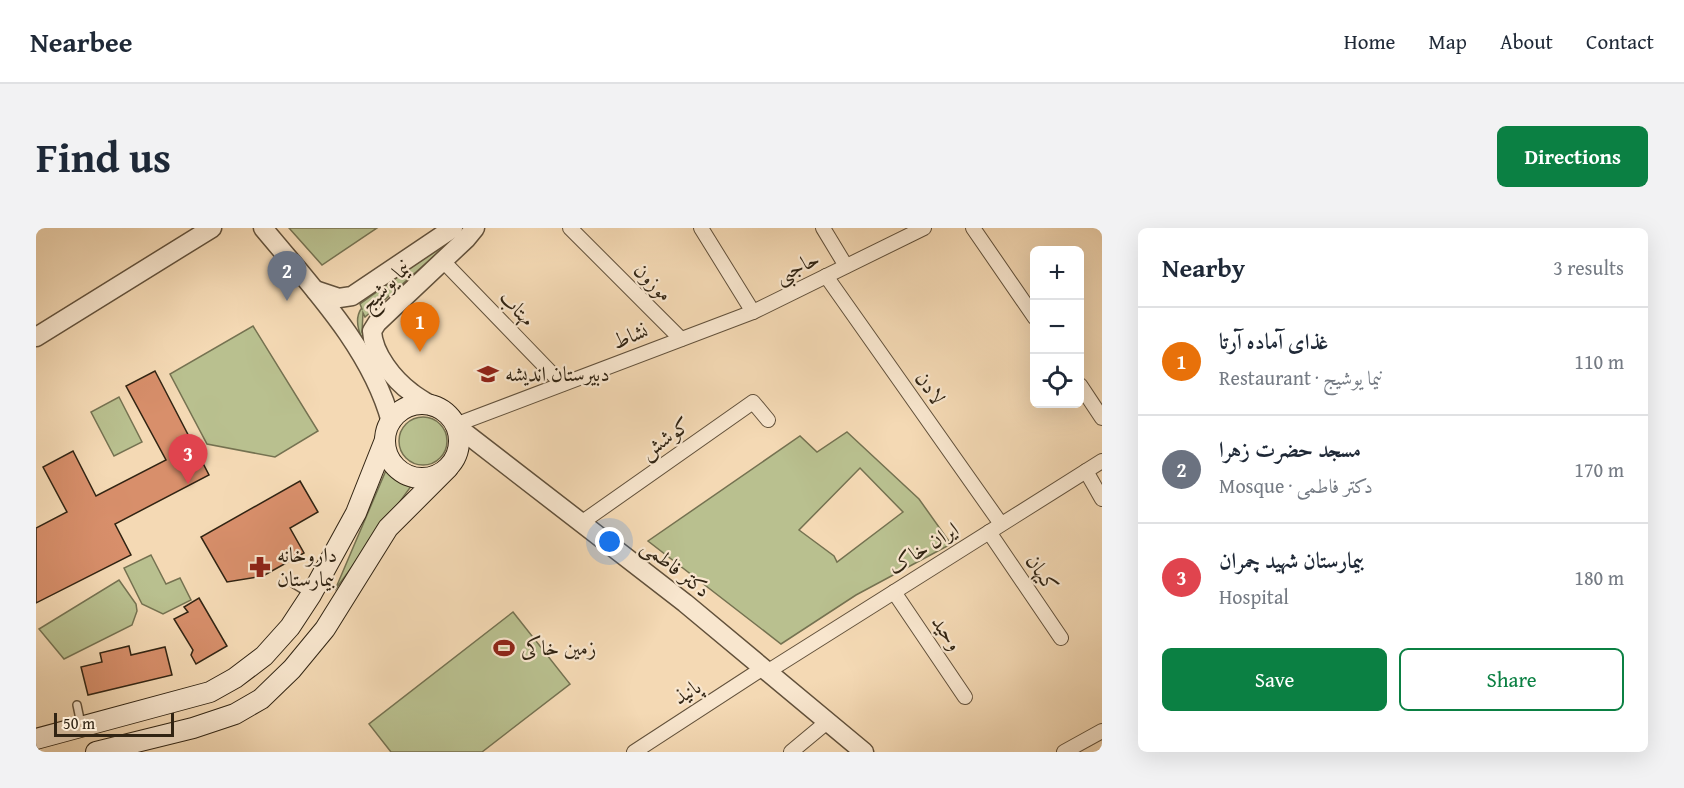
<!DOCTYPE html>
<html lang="en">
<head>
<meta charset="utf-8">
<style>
	:root { --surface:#fff; --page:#f2f2f3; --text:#1f2937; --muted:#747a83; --line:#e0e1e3; --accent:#0b8043 }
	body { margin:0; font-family:"Gentium Book Plus",Amiri,serif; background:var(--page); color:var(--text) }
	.controls { position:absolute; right:18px; top:18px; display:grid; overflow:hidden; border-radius:9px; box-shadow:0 6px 24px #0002 }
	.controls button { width:54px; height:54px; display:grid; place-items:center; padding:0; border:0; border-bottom:2px solid var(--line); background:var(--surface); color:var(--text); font:30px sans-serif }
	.scale { position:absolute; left:18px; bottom:15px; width:120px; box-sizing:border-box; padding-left:6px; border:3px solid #312413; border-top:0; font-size:16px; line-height:21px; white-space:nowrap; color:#312413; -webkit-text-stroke:4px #f8e6ce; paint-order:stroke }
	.you { position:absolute; left:574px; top:314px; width:21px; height:21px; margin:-15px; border:4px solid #fff; border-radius:50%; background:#1a73e8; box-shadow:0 0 0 9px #1a73e833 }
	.badge { display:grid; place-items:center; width:39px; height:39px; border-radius:50%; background:var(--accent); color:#fff; font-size:20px; font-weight:700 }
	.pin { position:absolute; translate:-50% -50px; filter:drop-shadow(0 2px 3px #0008) }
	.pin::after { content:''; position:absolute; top:32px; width:21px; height:18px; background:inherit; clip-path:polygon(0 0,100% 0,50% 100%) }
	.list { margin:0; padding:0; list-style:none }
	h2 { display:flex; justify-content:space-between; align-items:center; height:78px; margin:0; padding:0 24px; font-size:26px }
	h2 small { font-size:20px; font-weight:400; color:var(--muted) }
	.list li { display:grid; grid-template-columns:39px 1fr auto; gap:18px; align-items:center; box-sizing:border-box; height:108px; padding:0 24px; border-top:2px solid var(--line) }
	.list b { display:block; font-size:22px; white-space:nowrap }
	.list p { margin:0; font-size:20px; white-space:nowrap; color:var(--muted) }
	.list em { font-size:20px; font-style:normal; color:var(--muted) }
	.actions { display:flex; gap:12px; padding:18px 24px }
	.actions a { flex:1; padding:14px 0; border:2px solid var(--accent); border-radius:9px; text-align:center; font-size:21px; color:var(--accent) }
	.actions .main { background:var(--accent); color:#fff }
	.icon { flex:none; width:33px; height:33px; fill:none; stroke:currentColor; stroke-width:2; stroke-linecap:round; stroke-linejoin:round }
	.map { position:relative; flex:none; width:1066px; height:524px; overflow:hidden; border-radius:9px }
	header { display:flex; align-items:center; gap:36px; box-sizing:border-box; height:84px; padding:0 30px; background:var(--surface); border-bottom:2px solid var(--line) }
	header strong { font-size:28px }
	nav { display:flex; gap:33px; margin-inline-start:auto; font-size:21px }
	.intro { display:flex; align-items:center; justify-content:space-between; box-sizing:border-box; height:144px; padding:0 36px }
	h1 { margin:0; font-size:42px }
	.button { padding:15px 27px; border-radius:9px; background:var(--accent); color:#fff; font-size:21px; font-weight:700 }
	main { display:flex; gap:36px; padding:0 36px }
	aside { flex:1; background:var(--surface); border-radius:9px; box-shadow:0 6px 24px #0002 }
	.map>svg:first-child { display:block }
	.green { fill:#b9c08f; stroke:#757251; stroke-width:1.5; fill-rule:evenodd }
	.building { fill:#d88f6b; stroke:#312413; stroke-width:1.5 }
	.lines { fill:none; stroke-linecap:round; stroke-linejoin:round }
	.service-casing { stroke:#62513b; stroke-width:10 }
	.minor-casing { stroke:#62513b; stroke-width:16 }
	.tertiary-casing { stroke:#62513b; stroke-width:21 }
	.secondary-casing { stroke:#312413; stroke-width:22 }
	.service { stroke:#f8e6ce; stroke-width:7 }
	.minor { stroke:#f8e6ce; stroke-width:14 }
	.tertiary { stroke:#f8e6ce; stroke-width:18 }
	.secondary { stroke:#f8e6ce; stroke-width:20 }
	.labels { text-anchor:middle; stroke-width:4.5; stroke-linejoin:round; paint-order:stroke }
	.street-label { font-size:21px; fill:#312413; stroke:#f8e6ce }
	.poi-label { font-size:21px; fill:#312413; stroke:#f8e6ce; text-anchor:start }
</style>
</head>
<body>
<header>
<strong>Nearbee</strong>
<nav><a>Home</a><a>Map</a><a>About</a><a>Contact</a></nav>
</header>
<div class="intro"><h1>Find us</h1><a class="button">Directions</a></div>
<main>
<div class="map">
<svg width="1066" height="524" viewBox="0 0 1066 524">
	<rect width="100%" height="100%" fill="#f4d9b4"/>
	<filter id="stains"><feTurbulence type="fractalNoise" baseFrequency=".00333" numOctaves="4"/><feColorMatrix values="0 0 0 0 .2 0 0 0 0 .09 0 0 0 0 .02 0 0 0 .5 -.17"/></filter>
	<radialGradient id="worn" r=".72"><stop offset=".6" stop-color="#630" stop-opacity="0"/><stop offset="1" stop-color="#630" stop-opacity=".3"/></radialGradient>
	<g class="green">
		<polygon points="253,0 341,0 286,37"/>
		<path d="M430,0L329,89L327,85L326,104L355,156C343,137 311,102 325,81H326L324,76Z"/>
		<polygon points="217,98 282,203 239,229 171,216 134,146"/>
		<polygon points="83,169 106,214 78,228 55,184"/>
		<circle cx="387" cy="213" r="24"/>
		<path d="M811,204L883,271L915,316L820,367L745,416L612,313L764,208L781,224ZM824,240L867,284L801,334L798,328L763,302Z"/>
		<polygon points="351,240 376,257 299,362"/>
		<polygon points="115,327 130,356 144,350 155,372 127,386 106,376 88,340"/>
		<polygon points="83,352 100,376 101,383 96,397 28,431 3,401"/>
		<polygon points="477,384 534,456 446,524 355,524 333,496"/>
	</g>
	<g class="building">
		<polygon points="119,143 173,247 79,296 95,327 0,375 0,300 31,284 7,239 37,223 60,268 130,232 90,158"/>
		<polygon points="264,253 282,284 254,300 268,325 227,348 191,354 165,309"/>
		<polygon points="163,370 191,418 160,436 155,427 157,422 138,391 152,384 148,379"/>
		<polygon points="93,418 95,427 129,419 136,447 52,467 45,439 66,434 64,425"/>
	</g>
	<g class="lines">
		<defs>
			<g id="service">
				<polyline points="258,356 273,365"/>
				<polyline points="41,477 45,496"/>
			</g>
			<g id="minor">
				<polyline points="534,0 645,111"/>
				<polyline points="665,0 717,84"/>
				<polyline points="787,0 810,38"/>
				<polyline points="937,0 999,90"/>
				<polyline points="407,33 526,156"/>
				<polyline points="790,48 965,296"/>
				<polyline points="1044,157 1066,190"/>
				<polyline points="419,197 717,84 888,0"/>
				<polyline points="1050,243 1066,271"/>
				<polyline points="545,295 717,174 732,192"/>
				<polyline points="953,304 1025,410"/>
				<polyline points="858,364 929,469"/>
				<polyline points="731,444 1066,233"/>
				<polyline points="598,524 727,440"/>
				<polyline points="755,524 791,494"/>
				<polyline points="1028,524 1066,503"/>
			</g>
			<g id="tertiary">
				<path d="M227,0C275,58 335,120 355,194"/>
				<polyline points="279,62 303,70 316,68 417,0"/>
				<polyline points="0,109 176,0"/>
				<path d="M396,178C390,174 382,170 376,165C358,152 337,126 336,103L341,95L430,11L439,0"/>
				<polyline points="419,197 649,375 828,524"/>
			</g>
			<g id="secondary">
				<circle cx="386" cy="213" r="37"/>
				<polyline points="0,511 174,464 199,450 228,428 254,399 275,367 320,285 349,212"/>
				<polyline points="60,524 157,500 199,486 225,471 256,441 289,401 352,300 412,240"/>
			</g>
		</defs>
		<use href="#service" class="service-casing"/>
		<use href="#minor" class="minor-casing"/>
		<use href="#tertiary" class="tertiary-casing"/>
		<use href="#secondary" class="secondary-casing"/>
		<use href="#service" class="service"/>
		<use href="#minor" class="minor"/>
		<use href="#tertiary" class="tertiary"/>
		<use href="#secondary" class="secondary"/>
	</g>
	<defs>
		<symbol id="school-bare" viewBox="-9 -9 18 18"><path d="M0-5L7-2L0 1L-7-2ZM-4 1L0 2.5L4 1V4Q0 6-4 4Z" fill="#8f2418" stroke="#f8e6ce" stroke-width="2.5" paint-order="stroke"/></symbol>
		<symbol id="pharmacy-bare" viewBox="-9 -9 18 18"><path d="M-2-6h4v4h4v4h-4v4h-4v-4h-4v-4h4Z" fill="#8f2418" stroke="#f8e6ce" stroke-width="2.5" paint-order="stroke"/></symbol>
		<symbol id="stadium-bare" viewBox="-9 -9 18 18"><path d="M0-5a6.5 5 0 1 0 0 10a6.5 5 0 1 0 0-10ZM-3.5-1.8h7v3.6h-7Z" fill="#8f2418" stroke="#f8e6ce" stroke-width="2.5" paint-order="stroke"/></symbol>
	</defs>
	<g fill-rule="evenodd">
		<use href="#school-bare" x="437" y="131" width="30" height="30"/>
		<use href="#pharmacy-bare" x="209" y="324" width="30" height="30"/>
		<use href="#stadium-bare" x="453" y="405" width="30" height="30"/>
	</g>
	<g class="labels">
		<g class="street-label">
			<text transform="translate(761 39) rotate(-26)" y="7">حاجبی</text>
			<text transform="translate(617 54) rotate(45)" y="7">موزون</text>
			<text transform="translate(349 58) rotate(-45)" y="7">نیما یوشیج</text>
			<text transform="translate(481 80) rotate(46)" y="7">مهتاب</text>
			<text transform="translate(594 108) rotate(-21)" y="7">نشاط</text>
			<text transform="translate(894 160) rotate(55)" y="7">لادن</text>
			<text transform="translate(629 210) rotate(-35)" y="7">کوشش</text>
			<text transform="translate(887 320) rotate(-32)" y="7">ایران خاک</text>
			<text transform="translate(640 340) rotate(38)" y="7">دکتر فاطمی</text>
			<text transform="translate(1006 345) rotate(56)" y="7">کیهان</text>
			<text transform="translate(911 405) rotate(56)" y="7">وحید</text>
			<text transform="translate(651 464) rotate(-33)" y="7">پانیذ</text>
		</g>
		<g class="poi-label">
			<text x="469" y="153">دبیرستان اندیشه</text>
			<text x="241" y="334">داروخانه<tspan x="241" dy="24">بیمارستان</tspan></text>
			<text x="485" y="427">زمین خاکی</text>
		</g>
	</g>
	<rect width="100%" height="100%" filter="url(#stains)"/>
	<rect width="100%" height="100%" fill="url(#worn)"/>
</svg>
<div class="controls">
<button>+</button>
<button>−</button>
<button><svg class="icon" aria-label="locate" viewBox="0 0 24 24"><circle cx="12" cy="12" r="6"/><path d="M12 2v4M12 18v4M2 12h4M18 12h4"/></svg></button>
</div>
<div class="scale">50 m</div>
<div class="you"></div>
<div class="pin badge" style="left:384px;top:124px;background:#e8710a">1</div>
<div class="pin badge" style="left:251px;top:73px;background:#6b7280">2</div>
<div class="pin badge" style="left:152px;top:256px;background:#e0444e">3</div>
</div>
<aside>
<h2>Nearby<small>3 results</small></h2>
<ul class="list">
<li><span class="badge" style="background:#e8710a">1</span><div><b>غذای آماده آرتا</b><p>Restaurant · نیما یوشیج</p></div><em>110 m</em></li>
<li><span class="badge" style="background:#6b7280">2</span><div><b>مسجد حضرت زهرا</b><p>Mosque · دکتر فاطمی</p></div><em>170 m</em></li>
<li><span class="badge" style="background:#e0444e">3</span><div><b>بیمارستان شهید چمران</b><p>Hospital</p></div><em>180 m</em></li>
</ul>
<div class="actions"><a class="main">Save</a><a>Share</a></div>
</aside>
</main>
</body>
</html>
